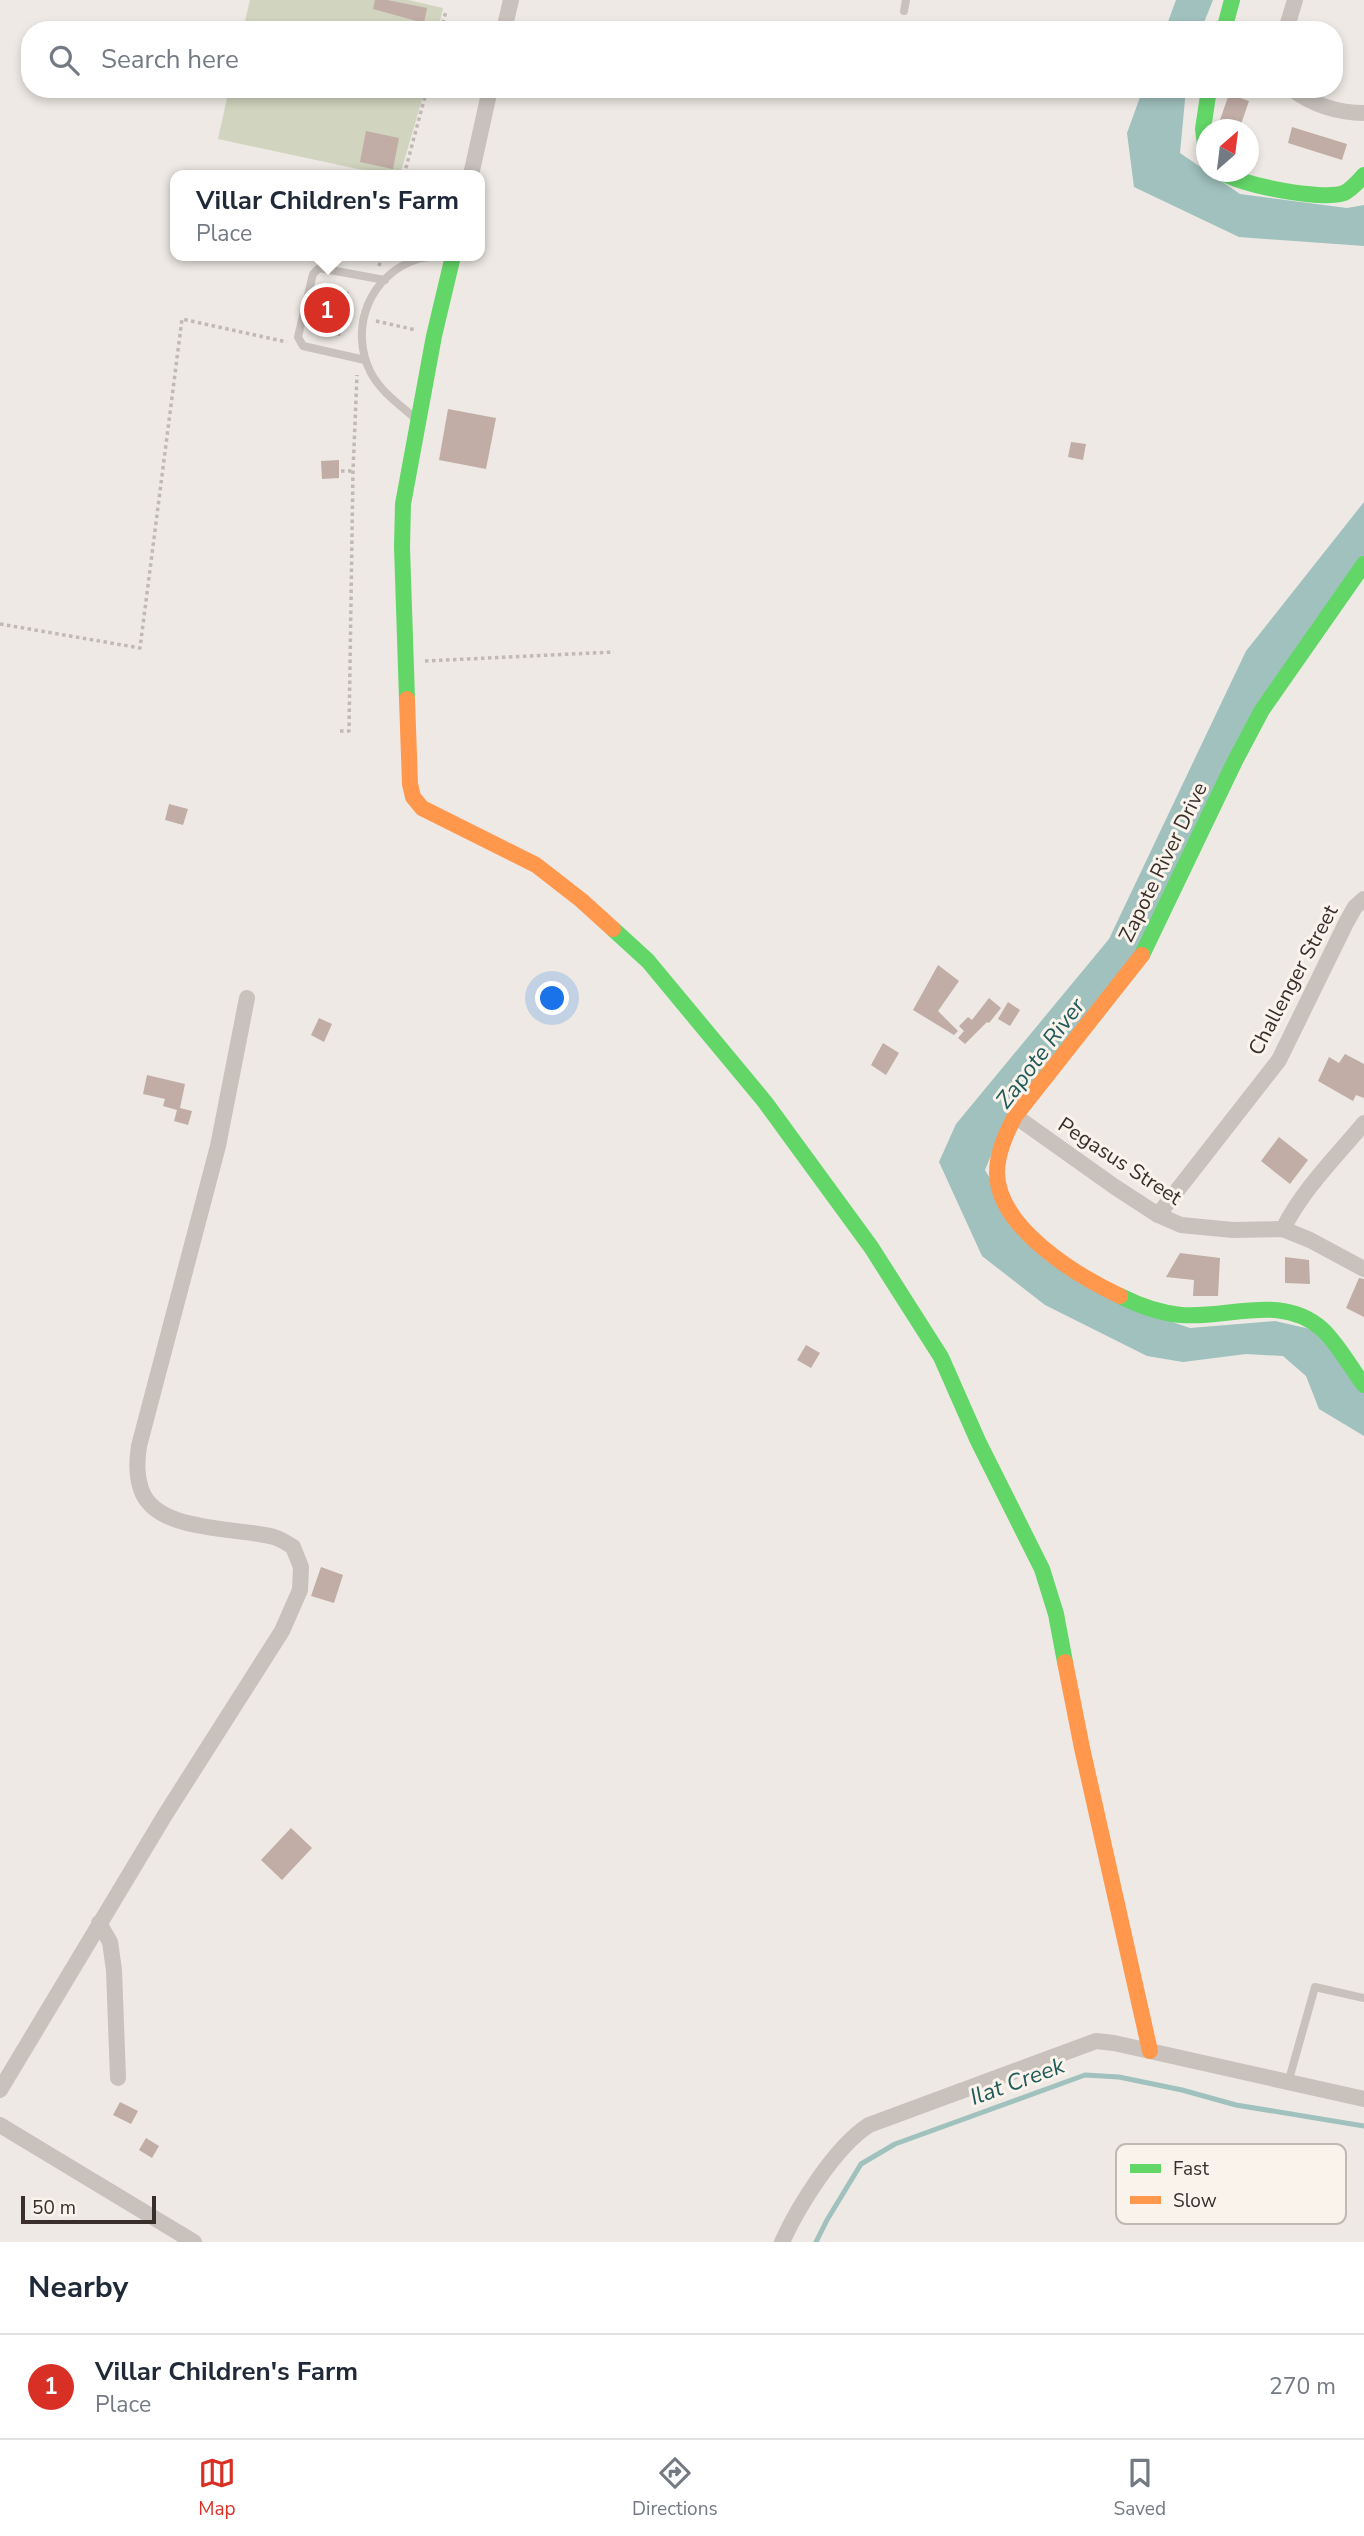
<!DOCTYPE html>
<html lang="en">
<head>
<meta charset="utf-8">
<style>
	:root { --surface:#fff; --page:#f6f6f7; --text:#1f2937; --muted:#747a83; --line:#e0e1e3; --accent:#d93025 }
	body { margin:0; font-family:"Nunito Sans",sans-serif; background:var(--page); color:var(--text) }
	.compass { position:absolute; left:1196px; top:119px; width:63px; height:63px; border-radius:50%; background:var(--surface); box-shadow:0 4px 10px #0003; rotate:28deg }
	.scale { position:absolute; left:21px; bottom:18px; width:135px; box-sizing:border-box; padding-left:7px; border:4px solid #392e2a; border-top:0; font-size:19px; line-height:24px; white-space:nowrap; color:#392e2a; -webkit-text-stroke:5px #faf3ec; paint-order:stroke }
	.you { position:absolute; left:553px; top:999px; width:24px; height:24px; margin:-18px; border:5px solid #fff; border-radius:50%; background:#1a73e8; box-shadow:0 0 0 10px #1a73e833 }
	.badge { display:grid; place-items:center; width:46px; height:46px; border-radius:50%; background:var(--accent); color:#fff; font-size:23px; font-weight:700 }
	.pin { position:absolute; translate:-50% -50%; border:4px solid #fff; box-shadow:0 2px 7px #0006 }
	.popup { position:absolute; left:170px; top:170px; width:315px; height:91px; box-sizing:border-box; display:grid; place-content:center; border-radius:14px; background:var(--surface); filter:drop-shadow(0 2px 5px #0005); font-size:23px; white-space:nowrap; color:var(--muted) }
	.popup b { font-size:26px; color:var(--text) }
	.popup::after { content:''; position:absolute; left:50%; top:100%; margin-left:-14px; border:14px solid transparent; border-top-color:var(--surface) }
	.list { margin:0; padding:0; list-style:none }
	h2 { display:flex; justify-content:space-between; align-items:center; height:91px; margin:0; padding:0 28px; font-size:30px }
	h2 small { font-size:23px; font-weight:400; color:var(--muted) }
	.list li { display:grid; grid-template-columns:46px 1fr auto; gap:21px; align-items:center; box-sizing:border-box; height:105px; padding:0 28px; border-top:2px solid var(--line) }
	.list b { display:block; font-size:26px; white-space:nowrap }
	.list p { margin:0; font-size:23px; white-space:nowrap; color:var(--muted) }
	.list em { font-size:23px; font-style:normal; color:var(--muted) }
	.icon { flex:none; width:38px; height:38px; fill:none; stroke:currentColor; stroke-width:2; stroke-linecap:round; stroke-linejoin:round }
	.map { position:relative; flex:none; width:1364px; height:2242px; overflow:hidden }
	.search { position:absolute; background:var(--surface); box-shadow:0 4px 10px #0003; left:21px; right:21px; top:21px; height:77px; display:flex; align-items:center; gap:18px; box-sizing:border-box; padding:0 24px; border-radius:28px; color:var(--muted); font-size:26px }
	.sheet { height:196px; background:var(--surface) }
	nav { display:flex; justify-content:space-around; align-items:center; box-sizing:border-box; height:98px; border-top:2px solid var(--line); background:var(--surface); font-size:19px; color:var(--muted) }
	nav a { display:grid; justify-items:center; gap:4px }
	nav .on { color:var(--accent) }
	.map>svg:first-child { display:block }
	.green { fill:#d1d4be }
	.water { fill:#a0c1be }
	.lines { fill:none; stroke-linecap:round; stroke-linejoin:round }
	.stream { stroke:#a0c1be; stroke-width:5 }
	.building { fill:#c1aca6 }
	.path { stroke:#c0b9b5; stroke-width:3.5; stroke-dasharray:3.5 3.5; stroke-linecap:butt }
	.lane { stroke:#c8c1bc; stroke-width:8 }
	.street { stroke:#c8c1bc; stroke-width:16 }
	.fast { stroke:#63d668; stroke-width:16 }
	.slow { stroke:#ff974d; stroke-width:16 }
	.labels { text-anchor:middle; stroke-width:6; stroke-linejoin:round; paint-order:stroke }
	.street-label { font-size:21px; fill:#392e2a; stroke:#faf3ec }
	.water-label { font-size:23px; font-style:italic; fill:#205b5a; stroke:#faf3ec }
	.key { fill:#faf3ec; stroke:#c0b8b2; stroke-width:2 }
	.key-label { font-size:19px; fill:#392e2a }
</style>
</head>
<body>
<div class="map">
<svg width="1364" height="2242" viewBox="0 0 1364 2242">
	<rect width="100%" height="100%" fill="#eee9e4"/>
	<g class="green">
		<polygon points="250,0 408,0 443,8 438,30 243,30"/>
		<polygon points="229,89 425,89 400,175 386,175 218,139"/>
	</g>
	<g class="water">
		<polygon points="1176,0 1213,0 1201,30 1165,30"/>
		<polygon points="1143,89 1186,89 1180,153 1240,194 1347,208 1364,205 1364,246 1239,237 1134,187 1127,133"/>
		<polygon points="1364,502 1364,557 1282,669 1140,954 1007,1117 985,1170 1018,1226 1128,1307 1190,1328 1275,1321 1319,1331 1364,1389 1364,1436 1319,1409 1306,1376 1283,1356 1246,1354 1183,1362 1147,1356 1045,1305 982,1256 939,1162 956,1124 1109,939 1246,651"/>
	</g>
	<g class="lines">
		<polyline class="stream" points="816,2242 827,2220 861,2164 895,2144 1085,2075 1119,2077 1182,2090 1236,2105 1364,2126"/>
	</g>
	<g class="building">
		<polygon points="375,0 387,0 427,8 424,23 373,9"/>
		<polygon points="1229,94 1249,101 1240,127 1220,120"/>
		<polygon points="1292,127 1347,144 1342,160 1288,143"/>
		<polygon points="366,131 399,138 393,169 360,162"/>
		<polygon points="317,286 349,292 340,336 307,329"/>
		<polygon points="448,409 496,418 486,469 439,460"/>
		<polygon points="1071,442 1086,444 1083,460 1068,457"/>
		<polygon points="339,460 339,478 322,479 321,461"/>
		<polygon points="169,804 188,809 183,825 165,820"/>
		<polygon points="938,965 959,981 938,1011 958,1031 954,1035 913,1010"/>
		<polygon points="989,998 1001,1008 989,1023 987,1022 965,1044 958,1038 964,1031 959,1026 968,1017 972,1020"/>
		<polygon points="1008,1002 1020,1010 1010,1026 998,1019"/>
		<polygon points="319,1018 332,1024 324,1042 311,1035"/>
		<polygon points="883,1043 899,1053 886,1075 871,1065"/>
		<polygon points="1345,1054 1364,1064 1364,1098 1356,1095 1353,1101 1318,1081 1329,1057 1339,1063"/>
		<polygon points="147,1075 185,1084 180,1108 192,1111 188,1125 174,1121 177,1110 163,1106 165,1099 143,1094"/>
		<polygon points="1279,1137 1308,1160 1290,1184 1261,1161"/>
		<polygon points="1180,1253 1220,1258 1218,1296 1193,1296 1194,1280 1166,1277"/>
		<polygon points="1285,1257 1309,1260 1310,1284 1285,1283"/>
		<polygon points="1359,1278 1364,1279 1364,1317 1346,1308"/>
		<polygon points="806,1345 820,1353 811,1368 797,1360"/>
		<polygon points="321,1567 343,1575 334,1603 311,1596"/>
		<polygon points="291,1828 312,1848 282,1880 261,1860"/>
		<polygon points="120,2102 138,2111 131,2124 113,2115"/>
		<polygon points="146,2138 159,2146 152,2158 139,2150"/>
	</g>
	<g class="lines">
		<g class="path">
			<polyline points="441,30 446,11"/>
			<polyline points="404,175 427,89"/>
			<polyline points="379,266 382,256"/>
			<polyline points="376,321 416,330"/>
			<polyline points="341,471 353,471"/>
			<polyline points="0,624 140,648 182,319 287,342"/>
			<polyline points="425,661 614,652"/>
			<polyline points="340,731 349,731 353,471 357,375"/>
		</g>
		<g class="lane">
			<polyline points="904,11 906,0"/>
			<polyline points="365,360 303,346 298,337 313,274 319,268 385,280"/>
			<path d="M416,419C400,405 381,392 371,373C348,328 370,274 418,259C429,256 440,257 451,256"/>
			<polyline points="1288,2083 1315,1987 1364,1998"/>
		</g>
		<g class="street">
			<polyline points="504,30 511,0"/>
			<polyline points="1286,30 1295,0"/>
			<path d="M1292,89C1312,105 1339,113 1364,113"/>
			<polyline points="471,175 490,89"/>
			<polyline points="1015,1116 1115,1187 1158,1215 1181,1225 1233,1230 1283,1229 1310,1240 1364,1269"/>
			<polyline points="1158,1215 1279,1060 1346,923 1355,907 1364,899"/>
			<path d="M1283,1229C1303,1189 1336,1157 1364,1123"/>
			<polyline points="99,1923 110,1942 114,1970 118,2078"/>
			<path d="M0,2090L165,1815L282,1631L300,1590L301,1567L293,1547C287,1543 280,1539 274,1537C237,1527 155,1533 141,1489C136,1474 137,1461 139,1446L218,1146L247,998"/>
			<polyline points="0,2125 194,2242"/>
			<path d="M782,2242C799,2205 835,2147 869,2125L1096,2041L1114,2043L1364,2099"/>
		</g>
		<g class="fast">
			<polyline points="1224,30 1232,0"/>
			<polyline points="1206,152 1203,129 1209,89"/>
			<path d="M1222,172C1240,185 1322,201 1344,193C1352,189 1358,182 1364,175"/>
			<polyline points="407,699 402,547 403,504 434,336 453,256"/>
			<polyline points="613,929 648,961 765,1102 871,1247 941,1357 978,1441 1042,1569 1056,1614 1065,1662"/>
			<polyline points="1142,955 1235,761 1262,710 1364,564"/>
			<path d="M1120,1296C1138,1305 1160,1313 1181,1315C1229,1319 1281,1293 1322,1329C1339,1345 1350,1367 1364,1385"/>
		</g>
		<g class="slow">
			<polyline points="407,699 410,784 413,797 422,808 536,865 581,900 613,929"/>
			<path d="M1120,1296C1076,1275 998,1228 997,1173C997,1153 1006,1134 1015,1116L1142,955"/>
			<polyline points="1065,1662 1082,1748 1150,2051"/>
		</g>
	</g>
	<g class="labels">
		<g class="street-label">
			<text transform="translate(1163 862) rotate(-64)" y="7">Zapote River Drive</text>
			<text transform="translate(1293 980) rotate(-62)" y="7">Challenger Street</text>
			<text transform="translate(1120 1161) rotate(33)" y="7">Pegasus Street</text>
		</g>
		<g class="water-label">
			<text transform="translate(1040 1053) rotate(-53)" y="8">Zapote River</text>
			<text transform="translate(1017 2081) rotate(-20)" y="8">Ilat Creek</text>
		</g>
	</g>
	<rect x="1116" y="2144" width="230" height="80" rx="10" class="key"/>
	<rect x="1130" y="2164" width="31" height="9" fill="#63d668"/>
	<rect x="1130" y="2196" width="31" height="8" fill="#ff974d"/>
	<g class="key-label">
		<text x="1173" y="2175">Fast</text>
		<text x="1173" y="2207">Slow</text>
	</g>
</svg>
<svg class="compass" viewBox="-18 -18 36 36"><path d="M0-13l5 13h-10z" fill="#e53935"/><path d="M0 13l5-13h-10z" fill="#747a83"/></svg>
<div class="scale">50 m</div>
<div class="you"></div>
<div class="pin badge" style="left:327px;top:310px">1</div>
<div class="popup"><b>Villar Children's Farm</b>Place</div>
<div class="search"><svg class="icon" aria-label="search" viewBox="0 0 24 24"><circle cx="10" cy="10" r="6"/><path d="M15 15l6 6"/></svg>Search here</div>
</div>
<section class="sheet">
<h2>Nearby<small></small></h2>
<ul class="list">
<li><span class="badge">1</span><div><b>Villar Children's Farm</b><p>Place</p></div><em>270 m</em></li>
</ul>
</section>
<nav>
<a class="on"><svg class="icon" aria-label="map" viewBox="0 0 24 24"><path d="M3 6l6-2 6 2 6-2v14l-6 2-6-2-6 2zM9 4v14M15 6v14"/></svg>Map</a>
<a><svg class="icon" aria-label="directions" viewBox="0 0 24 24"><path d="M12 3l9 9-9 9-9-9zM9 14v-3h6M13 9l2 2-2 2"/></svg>Directions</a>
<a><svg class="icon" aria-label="saved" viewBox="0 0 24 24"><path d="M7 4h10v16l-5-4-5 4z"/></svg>Saved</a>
</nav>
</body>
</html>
